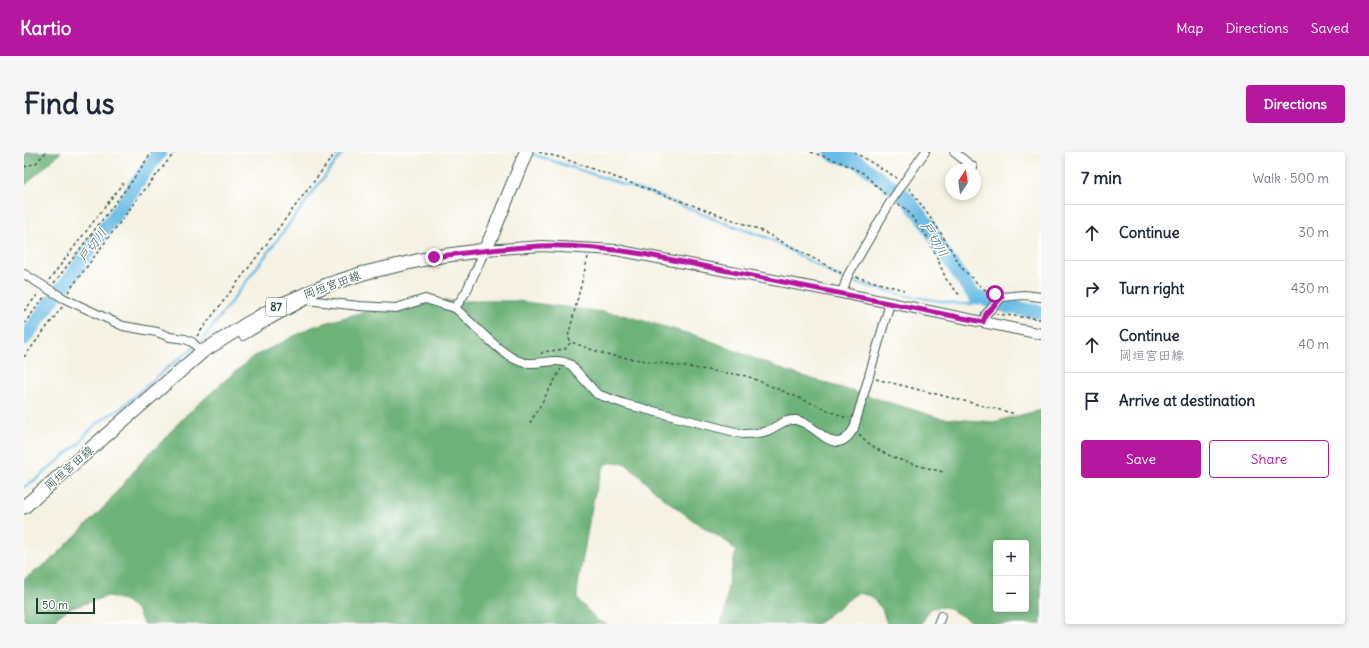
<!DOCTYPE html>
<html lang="en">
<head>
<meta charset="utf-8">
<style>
	:root { --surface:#fff; --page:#f6f6f7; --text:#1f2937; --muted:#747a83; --line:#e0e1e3; --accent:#b5179e }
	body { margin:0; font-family:Delius,"Klee One",sans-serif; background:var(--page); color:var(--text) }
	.controls { position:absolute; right:12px; bottom:12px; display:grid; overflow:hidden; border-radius:4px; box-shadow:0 2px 6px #0003 }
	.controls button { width:36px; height:36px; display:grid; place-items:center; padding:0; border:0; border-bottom:1px solid var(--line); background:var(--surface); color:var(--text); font:20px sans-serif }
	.compass { position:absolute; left:921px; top:12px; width:36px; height:36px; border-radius:50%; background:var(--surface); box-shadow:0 2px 6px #0003; rotate:13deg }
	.scale { position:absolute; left:12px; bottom:10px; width:59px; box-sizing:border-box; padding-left:4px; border:2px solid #1f3d34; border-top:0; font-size:11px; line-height:14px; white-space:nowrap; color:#1f3d34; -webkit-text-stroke:3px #fff; paint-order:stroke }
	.stop { position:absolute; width:12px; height:12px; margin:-9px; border:3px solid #b5179e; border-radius:50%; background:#fff }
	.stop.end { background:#b5179e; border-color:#fff; box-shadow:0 1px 4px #0008 }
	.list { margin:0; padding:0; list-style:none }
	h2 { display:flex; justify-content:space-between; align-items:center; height:52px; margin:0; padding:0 16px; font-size:17px }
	h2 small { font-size:13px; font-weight:400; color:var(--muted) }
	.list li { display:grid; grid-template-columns:26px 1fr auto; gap:12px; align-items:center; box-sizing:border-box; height:56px; padding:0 16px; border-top:1px solid var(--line) }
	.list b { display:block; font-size:15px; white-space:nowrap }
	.list p { margin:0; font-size:13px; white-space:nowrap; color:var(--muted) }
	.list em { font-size:13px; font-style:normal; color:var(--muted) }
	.actions { display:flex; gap:8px; padding:12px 16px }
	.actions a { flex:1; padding:9px 0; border:1px solid var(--accent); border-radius:4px; text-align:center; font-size:14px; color:var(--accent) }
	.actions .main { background:var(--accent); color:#fff }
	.icon { flex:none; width:22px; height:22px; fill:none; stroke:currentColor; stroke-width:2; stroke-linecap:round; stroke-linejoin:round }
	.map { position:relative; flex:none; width:1017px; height:472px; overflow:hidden; border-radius:4px }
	header { display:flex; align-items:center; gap:24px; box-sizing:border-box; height:56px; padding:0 20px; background:var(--accent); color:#fff }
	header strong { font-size:19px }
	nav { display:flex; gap:22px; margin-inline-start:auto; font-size:14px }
	.intro { display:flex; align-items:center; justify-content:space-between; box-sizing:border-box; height:96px; padding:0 24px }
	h1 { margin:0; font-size:28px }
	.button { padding:10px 18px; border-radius:4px; background:var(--accent); color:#fff; font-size:14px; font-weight:700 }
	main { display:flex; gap:24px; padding:0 24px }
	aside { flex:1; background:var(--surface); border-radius:4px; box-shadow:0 2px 6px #0003 }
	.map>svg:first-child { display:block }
	.forest { fill:#6db278; stroke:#467856; fill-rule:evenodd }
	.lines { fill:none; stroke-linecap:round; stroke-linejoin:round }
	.stream { stroke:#69bce5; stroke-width:2.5 }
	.river { stroke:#69bce5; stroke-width:14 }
	.minor-casing { stroke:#3f584e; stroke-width:10 }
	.tertiary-casing { stroke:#3f584e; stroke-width:12 }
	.primary-casing { stroke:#3f584e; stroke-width:15 }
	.path { stroke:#3f584e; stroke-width:1.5; stroke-dasharray:3 3; stroke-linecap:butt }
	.minor { stroke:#fff; stroke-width:8 }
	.tertiary { stroke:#fff; stroke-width:10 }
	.primary { stroke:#fff; stroke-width:13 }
	.route { stroke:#b5179e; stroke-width:5 }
	.labels { text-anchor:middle; stroke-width:3; stroke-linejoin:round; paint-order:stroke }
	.shield { fill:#fff; stroke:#627771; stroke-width:1 }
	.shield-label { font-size:11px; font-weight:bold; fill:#1f3d34 }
	.street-label { font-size:12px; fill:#1f3d34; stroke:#fff }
	.water-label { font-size:13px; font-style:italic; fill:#356369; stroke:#fff }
</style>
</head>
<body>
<header>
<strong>Kartio</strong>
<nav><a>Map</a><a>Directions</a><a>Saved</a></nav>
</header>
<div class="intro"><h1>Find us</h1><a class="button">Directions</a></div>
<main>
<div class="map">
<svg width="1017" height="472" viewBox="0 0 1017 472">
	<rect width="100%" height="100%" fill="#fff"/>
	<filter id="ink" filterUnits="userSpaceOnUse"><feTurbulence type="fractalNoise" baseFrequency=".025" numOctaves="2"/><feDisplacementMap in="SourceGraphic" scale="8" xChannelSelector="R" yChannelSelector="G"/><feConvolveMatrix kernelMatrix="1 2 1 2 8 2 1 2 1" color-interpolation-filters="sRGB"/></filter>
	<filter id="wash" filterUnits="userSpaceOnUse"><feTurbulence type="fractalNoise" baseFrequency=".012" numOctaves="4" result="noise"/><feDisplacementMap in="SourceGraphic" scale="16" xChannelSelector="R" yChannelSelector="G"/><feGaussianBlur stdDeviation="0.9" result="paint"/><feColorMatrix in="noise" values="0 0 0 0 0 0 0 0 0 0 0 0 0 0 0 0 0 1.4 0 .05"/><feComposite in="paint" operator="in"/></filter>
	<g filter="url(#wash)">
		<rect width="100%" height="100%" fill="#f5f2e3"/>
		<g class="forest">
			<polygon points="0,0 37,0 0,34"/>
			<path d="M416,149H493L595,162L677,185L762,219L916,266L969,270L1017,258V472H952L922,455L907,456L897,472H863L858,457L847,444L833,441L793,472H697L701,459L704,433L712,400L706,392L670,369L637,344L602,312L591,310L581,312C568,341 565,374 559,405C557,419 553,433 553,447L574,469L583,472H119L114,459L102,449L84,444L44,457L32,466L31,472H0V427L27,408L80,355L125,301L133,295L158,267L198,231L229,205L288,175L355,155ZM972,391H1002V457H972Z"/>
		</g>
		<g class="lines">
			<g class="stream">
				<polyline points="505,1 634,44 695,69 744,86 818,127 879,143 935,152 948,152 951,145"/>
				<path d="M0,335L15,325L57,290C63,277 83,264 96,257L142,217L177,190L319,0"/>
			</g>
			<g class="river">
				<polyline points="807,0 810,3 833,9 862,31 877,40 902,70 917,97 951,145 961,147 984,155 1017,160"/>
				<polyline points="0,187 32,143 48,124 54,114 82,75 82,74 84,73 108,39 111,33 136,0"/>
			</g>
		</g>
	</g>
	<g filter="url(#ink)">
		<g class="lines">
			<defs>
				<g id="minor">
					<polyline points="930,0 949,15"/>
					<path d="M461,98L442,140L431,156C448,170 478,205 498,210C514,215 531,203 547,213L573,242L601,252L719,282C727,282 735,282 743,279C753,275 760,267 772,268C795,272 811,310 830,276L866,151"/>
					<polyline points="0,122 39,146 99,174 133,180 146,185 161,187 168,190 178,200"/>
					<polyline points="818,141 824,123 867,49 901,0"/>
					<polyline points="959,170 962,162 978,145 1000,143 1017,145"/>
					<polyline points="219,184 246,168 283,148 335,154 372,156 401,147 431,156"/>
					<polyline points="914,472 917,464"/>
				</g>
				<polyline id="tertiary" points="461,98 518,94 592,98 818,141 1017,182"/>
				<polyline id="primary" points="0,355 134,238 178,200 221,173 254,154 303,133 340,121 410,105 461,98 468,83 502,0"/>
			</defs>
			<use href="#minor" class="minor-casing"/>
			<use href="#tertiary" class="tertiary-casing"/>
			<use href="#primary" class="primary-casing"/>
			<g class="path">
				<polyline points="515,0 538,6 734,77 817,121"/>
				<polyline points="787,0 816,10 839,21 862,43"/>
				<polyline points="830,0 873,26"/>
				<polyline points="0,15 12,11 22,0"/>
				<polyline points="885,36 913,75 938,116 958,136 971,142"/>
				<polyline points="874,52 882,57 905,87 922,127 937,145"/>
				<polyline points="564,105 544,185 547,190 583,203 723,224 820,265 825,266"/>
				<polyline points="832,125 880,138"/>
				<polyline points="25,128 99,31"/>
				<polyline points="30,131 108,29 128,0"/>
				<polyline points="44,140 114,46 151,0"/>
				<polyline points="0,159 15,141"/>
				<polyline points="972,162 1017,167"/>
				<polyline points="0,172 21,144"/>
				<polyline points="173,184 312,0"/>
				<polyline points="517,202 519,200 541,197 547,190"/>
				<polyline points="0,205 39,154"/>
				<polyline points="852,227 992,262"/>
				<polyline points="506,271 537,217"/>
				<path d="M835,282C856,306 890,312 919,320"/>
			</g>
			<use href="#minor" class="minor"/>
			<use href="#tertiary" class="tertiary"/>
			<use href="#primary" class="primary"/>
		</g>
	</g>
	<g class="lines" filter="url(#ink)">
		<path class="route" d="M410,105C446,100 481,96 516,94C551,93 586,97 619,102L959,170L962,162L978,145L971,142"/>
	</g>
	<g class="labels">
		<rect class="shield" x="242" y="146" width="20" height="18" rx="3"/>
		<g class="shield-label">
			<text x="252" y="159">87</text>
		</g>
		<g class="street-label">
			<text transform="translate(308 133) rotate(-20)" y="4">岡垣宮田線</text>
			<text transform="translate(45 316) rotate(-41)" y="4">岡垣宮田線</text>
		</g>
		<g class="water-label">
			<text transform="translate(911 87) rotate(58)" y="5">戸切川</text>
			<text transform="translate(68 93) rotate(-54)" y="5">戸切川</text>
		</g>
	</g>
</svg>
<div class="controls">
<button>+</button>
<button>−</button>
</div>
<svg class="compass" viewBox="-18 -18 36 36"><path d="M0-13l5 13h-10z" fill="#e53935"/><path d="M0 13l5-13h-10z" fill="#747a83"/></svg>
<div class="scale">50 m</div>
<div class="stop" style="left:971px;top:142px"></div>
<div class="stop end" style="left:410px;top:105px"></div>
</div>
<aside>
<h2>7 min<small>Walk · 500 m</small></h2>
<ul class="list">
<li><svg class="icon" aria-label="ahead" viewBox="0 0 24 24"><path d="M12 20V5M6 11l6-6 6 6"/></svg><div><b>Continue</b></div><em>30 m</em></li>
<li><svg class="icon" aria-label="right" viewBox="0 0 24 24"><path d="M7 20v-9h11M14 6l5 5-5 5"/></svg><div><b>Turn right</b></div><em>430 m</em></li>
<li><svg class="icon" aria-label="ahead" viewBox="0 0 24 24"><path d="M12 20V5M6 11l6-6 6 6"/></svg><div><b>Continue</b><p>岡垣宮田線</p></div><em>40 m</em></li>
<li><svg class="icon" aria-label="arrive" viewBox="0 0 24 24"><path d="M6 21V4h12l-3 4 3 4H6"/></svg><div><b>Arrive at destination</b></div></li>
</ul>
<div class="actions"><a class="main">Save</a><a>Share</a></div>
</aside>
</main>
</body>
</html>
